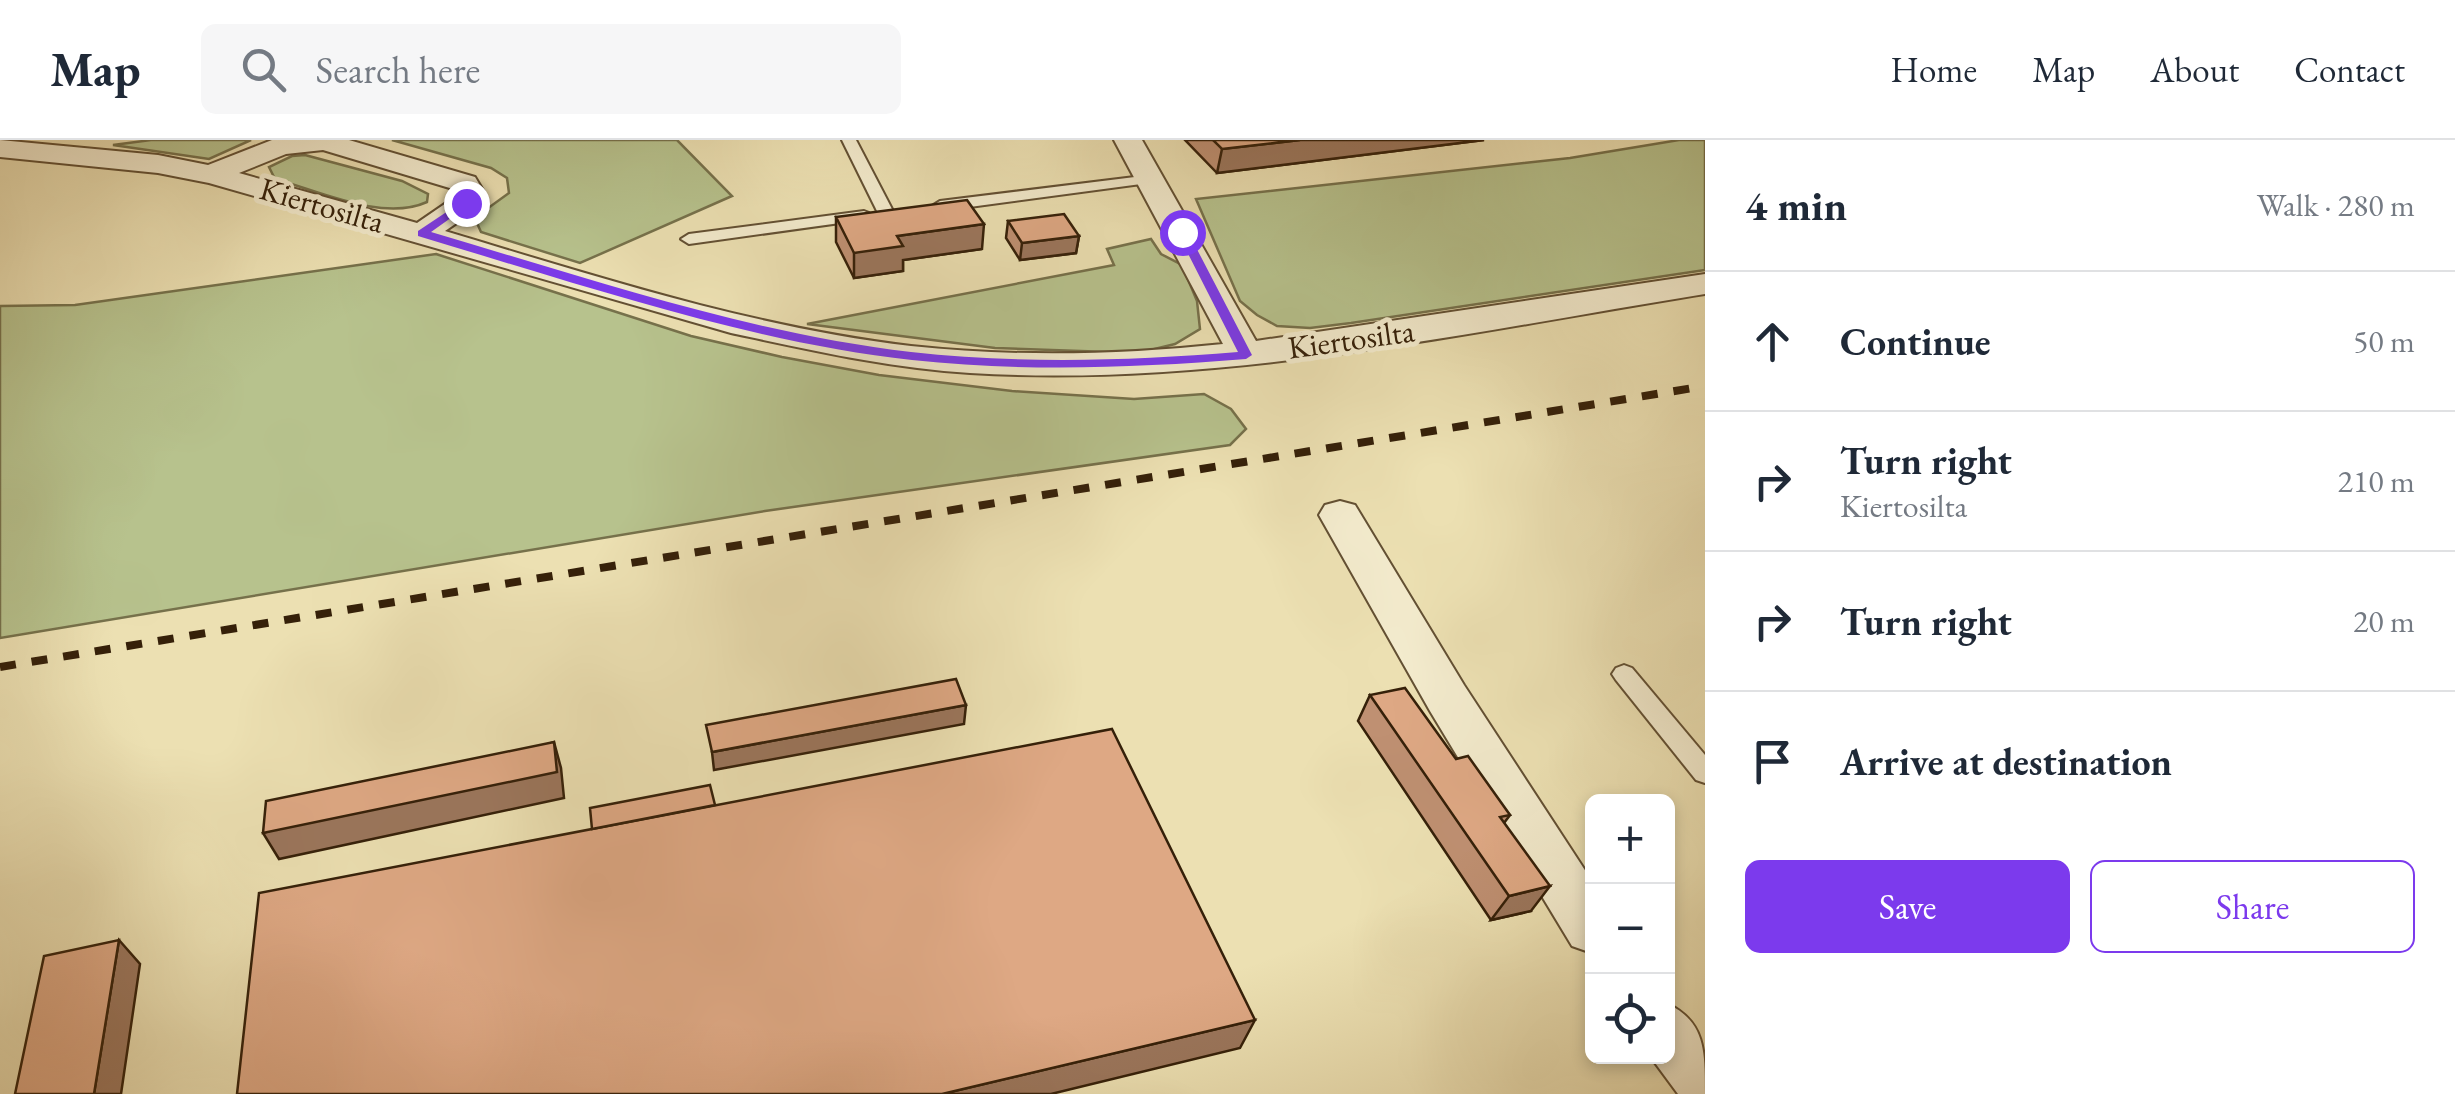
<!DOCTYPE html>
<html lang="en">
<head>
<meta charset="utf-8">
<style>
	:root { --surface:#fff; --page:#f6f6f7; --text:#1f2937; --muted:#747a83; --line:#e0e1e3; --accent:#7c3aed }
	body { margin:0; font-family:"EB Garamond",serif; background:var(--page); color:var(--text) }
	.controls { position:absolute; right:30px; bottom:30px; display:grid; overflow:hidden; border-radius:15px; box-shadow:0 5px 15px #0003 }
	.controls button { width:90px; height:90px; display:grid; place-items:center; padding:0; border:0; border-bottom:2px solid var(--line); background:var(--surface); color:var(--text); font:50px sans-serif }
	.stop { position:absolute; width:30px; height:30px; margin:-22px; border:8px solid #7c3aed; border-radius:50%; background:#fff }
	.stop.end { background:#7c3aed; border-color:#fff; box-shadow:0 2px 10px #0008 }
	.list { margin:0; padding:0; list-style:none }
	h2 { display:flex; justify-content:space-between; align-items:center; height:130px; margin:0; padding:0 40px; font-size:42px }
	h2 small { font-size:32px; font-weight:400; color:var(--muted) }
	.list li { display:grid; grid-template-columns:65px 1fr auto; gap:30px; align-items:center; box-sizing:border-box; height:140px; padding:0 40px; border-top:2px solid var(--line) }
	.list b { display:block; font-size:38px; white-space:nowrap }
	.list p { margin:0; font-size:32px; white-space:nowrap; color:var(--muted) }
	.list em { font-size:32px; font-style:normal; color:var(--muted) }
	.actions { display:flex; gap:20px; padding:30px 40px }
	.actions a { flex:1; padding:22px 0; border:2px solid var(--accent); border-radius:15px; text-align:center; font-size:35px; color:var(--accent) }
	.actions .main { background:var(--accent); color:#fff }
	.icon { flex:none; width:55px; height:55px; fill:none; stroke:currentColor; stroke-width:2; stroke-linecap:round; stroke-linejoin:round }
	.map { position:relative; flex:none; width:1705px; height:954px; overflow:hidden }
	header { display:flex; align-items:center; gap:60px; box-sizing:border-box; height:140px; padding:0 50px; background:var(--surface); border-bottom:2px solid var(--line) }
	header strong { font-size:48px }
	nav { display:flex; gap:55px; margin-inline-start:auto; font-size:35px }
	.search { width:700px; height:90px; background:var(--page); display:flex; align-items:center; gap:25px; box-sizing:border-box; padding:0 35px; border-radius:15px; color:var(--muted); font-size:38px }
	main { display:flex }
	aside { flex:1; background:var(--surface) }
	.map>svg:first-child { display:block }
	.green { fill:#b7c28d; stroke:#76714b; stroke-width:2.5 }
	.lines { fill:none; stroke-linecap:round; stroke-linejoin:round }
	.service-casing { stroke:#635033; stroke-width:4 }
	.minor-casing { stroke:#635033; stroke-width:4 }
	.service { fill:#f3ebcd; fill-rule:evenodd }
	.minor { fill:#f3ebcd; fill-rule:evenodd }
	.rail { stroke:#352009; stroke-width:8; stroke-dasharray:16 16; stroke-linecap:butt }
	.wall { fill:#bf9072; stroke:#352009; stroke-width:2.5 }
	.shaded-wall { fill:#9b765c; stroke:#352009; stroke-width:2.5 }
	.building { fill:#dea884; stroke:#352009; stroke-width:2.5 }
	.route { fill:#7c3aed }
	.labels { text-anchor:middle; stroke-width:10; stroke-linejoin:round; paint-order:stroke }
	.far-street-label { font-size:32px; fill:#352009; stroke:#f3ebcd }
</style>
</head>
<body>
<header>
<strong>Map</strong>
<div class="search"><svg class="icon" aria-label="search" viewBox="0 0 24 24"><circle cx="10" cy="10" r="6"/><path d="M15 15l6 6"/></svg>Search here</div>
<nav><a>Home</a><a>Map</a><a>About</a><a>Contact</a></nav>
</header>
<main>
<div class="map">
<svg width="1705" height="954" viewBox="0 0 1705 954">
	<rect width="100%" height="100%" fill="#ece0b2"/>
	<filter id="stains"><feTurbulence type="fractalNoise" baseFrequency=".002" numOctaves="4"/><feColorMatrix values="0 0 0 0 .2 0 0 0 0 .09 0 0 0 0 .02 0 0 0 .5 -.17"/></filter>
	<radialGradient id="worn" r=".72"><stop offset=".6" stop-color="#630" stop-opacity="0"/><stop offset="1" stop-color="#630" stop-opacity=".3"/></radialGradient>
	<g class="green">
		<polygon points="151,0 251,0 209,19 113,5"/>
		<polygon points="392,0 677,0 732,56 580,123 481,92 477,83 484,71 509,53 507,38 491,28"/>
		<polygon points="1679,0 1705,0 1705,130 1351,183 1310,188 1277,186 1257,175 1240,161 1196,59 1570,18"/>
		<path d="M305,15L402,41L428,54L427,62C383,82 319,51 275,39L269,27L292,16Z"/>
		<polygon points="1151,99 1161,114 1182,125 1197,161 1200,189 1175,204 1138,213 995,208 807,184 1114,125 1107,109"/>
		<polygon points="436,114 691,196 782,217 879,235 1012,251 1134,259 1204,254 1231,269 1246,289 1230,305 765,371 0,498 0,166 75,165"/>
	</g>
	<g class="lines">
		<defs>
			<g id="service">
				<polygon points="842,0 856,0 894,73 891,76 878,73"/>
				<polygon points="1151,35 1158,39 1156,42 940,71 932,66 940,61"/>
				<polygon points="864,71 869,73 869,79 689,104 681,99 689,94"/>
				<polygon points="1624,525 1632,528 1705,615 1705,643 1696,640 1616,540 1612,534 1616,528"/>
			</g>
			<g id="minor">
				<path d="M0,0L158,15L208,25L272,0H349L475,37L484,52L477,69L445,91C598,137 752,187 911,206C1014,217 1119,215 1223,204L1114,0H1142L1256,201L1705,134V154C1463,193 1216,248 970,233C889,228 810,210 731,193L209,43L158,33L0,17ZM323,10L453,49L452,59L417,83L239,33L286,14Z"/>
				<polygon points="1340,361 1355,365 1464,545 1592,741 1592,813 1572,806 1430,571 1319,375 1325,365"/>
				<path d="M1668,864C1705,882 1705,910 1705,954H1678L1650,916H1668Z"/>
			</g>
		</defs>
		<use href="#service" class="service-casing"/>
		<use href="#minor" class="minor-casing"/>
		<use href="#service" class="service"/>
		<use href="#minor" class="minor"/>
		<polyline class="rail" points="0,527 1705,246"/>
	</g>
	<g class="wall">
		<polygon points="1185,0 1484,0 1217,33"/>
		<polygon points="836,77 982,109 903,120 903,131 854,138 836,102"/>
		<polygon points="1008,81 1079,96 1076,113 1020,120 1006,98"/>
		<polygon points="1370,555 1456,619 1510,675 1504,683 1531,771 1491,780 1358,581"/>
	</g>
	<g class="shaded-wall">
		<polygon points="1300,0 1484,0 1217,33 1222,9"/>
		<polygon points="984,84 982,109 903,120 903,131 854,138 854,113 897,96"/>
		<polygon points="1079,96 1076,113 1020,120 1022,103"/>
		<polygon points="966,565 964,584 714,630 712,612"/>
		<polygon points="554,602 561,628 564,658 279,719 263,693"/>
		<polygon points="1550,746 1531,771 1491,780 1509,756"/>
		<polygon points="119,800 140,824 121,954 94,954"/>
		<polygon points="1255,880 1240,908 1051,954 942,954"/>
	</g>
	<g class="building">
		<polygon points="1213,0 1300,0 1222,9"/>
		<polygon points="967,60 984,84 897,96 903,106 854,113 836,77"/>
		<polygon points="1064,74 1079,96 1022,103 1008,81"/>
		<polygon points="956,539 966,565 712,612 706,585"/>
		<polygon points="1405,548 1456,619 1468,616 1510,675 1500,677 1550,746 1509,756 1370,555"/>
		<polygon points="1112,589 1255,880 942,954 237,954 259,753"/>
		<polygon points="554,602 557,632 263,693 266,661"/>
		<polygon points="710,645 715,665 592,689 590,668"/>
		<polygon points="119,800 94,954 15,954 44,816"/>
	</g>
	<path class="route" d="M466,59L469,65L431,92C587,138 748,193 911,212C1020,224 1129,221 1238,212L1177,92L1182,88L1188,92L1252,215L1246,219C1134,228 1023,232 912,220C748,202 576,143 418,96V91Z"/>
	<g class="labels">
		<g class="far-street-label">
			<text transform="translate(322 65) rotate(16)" y="11">Kiertosilta</text>
			<text transform="translate(1351 199) rotate(-8)" y="11">Kiertosilta</text>
		</g>
	</g>
	<rect width="100%" height="100%" filter="url(#stains)"/>
	<rect width="100%" height="100%" fill="url(#worn)"/>
</svg>
<div class="controls">
<button>+</button>
<button>−</button>
<button><svg class="icon" aria-label="locate" viewBox="0 0 24 24"><circle cx="12" cy="12" r="6"/><path d="M12 2v4M12 18v4M2 12h4M18 12h4"/></svg></button>
</div>
<div class="stop" style="left:1182px;top:92px"></div>
<div class="stop end" style="left:466px;top:63px"></div>
</div>
<aside>
<h2>4 min<small>Walk · 280 m</small></h2>
<ul class="list">
<li><svg class="icon" aria-label="ahead" viewBox="0 0 24 24"><path d="M12 20V5M6 11l6-6 6 6"/></svg><div><b>Continue</b></div><em>50 m</em></li>
<li><svg class="icon" aria-label="right" viewBox="0 0 24 24"><path d="M7 20v-9h11M14 6l5 5-5 5"/></svg><div><b>Turn right</b><p>Kiertosilta</p></div><em>210 m</em></li>
<li><svg class="icon" aria-label="right" viewBox="0 0 24 24"><path d="M7 20v-9h11M14 6l5 5-5 5"/></svg><div><b>Turn right</b></div><em>20 m</em></li>
<li><svg class="icon" aria-label="arrive" viewBox="0 0 24 24"><path d="M6 21V4h12l-3 4 3 4H6"/></svg><div><b>Arrive at destination</b></div></li>
</ul>
<div class="actions"><a class="main">Save</a><a>Share</a></div>
</aside>
</main>
</body>
</html>
